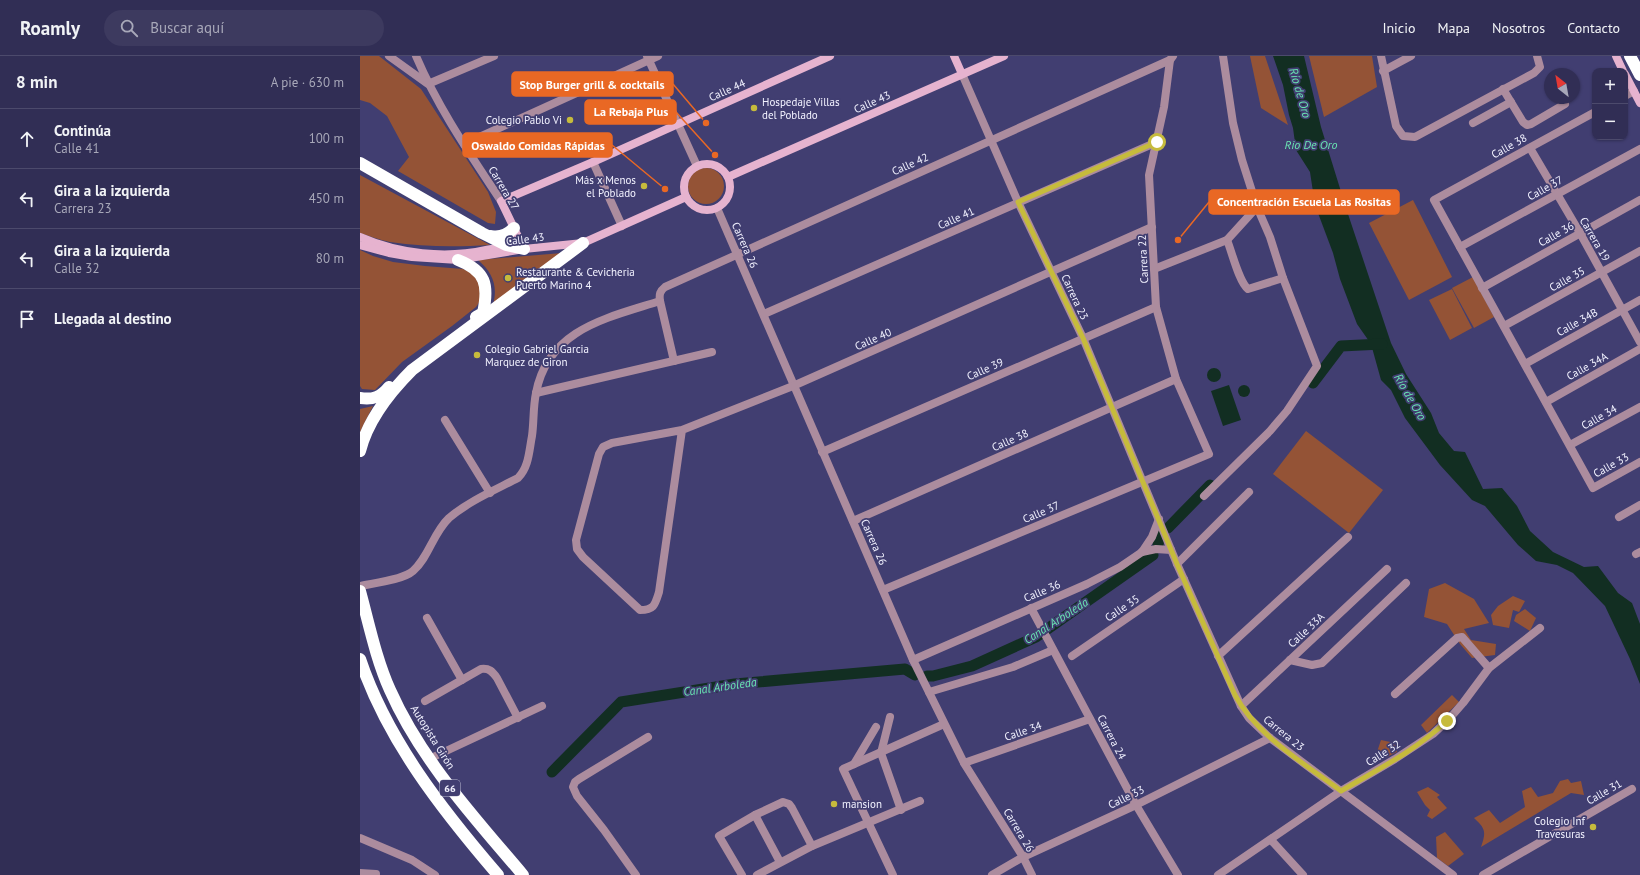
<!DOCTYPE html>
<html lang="es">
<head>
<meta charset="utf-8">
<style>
	:root { --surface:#312e55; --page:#3d3a5f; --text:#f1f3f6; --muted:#a8a8b9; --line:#4c4a6c }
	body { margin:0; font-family:"PT Sans",sans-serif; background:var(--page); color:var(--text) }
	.controls { position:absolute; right:12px; top:12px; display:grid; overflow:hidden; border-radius:8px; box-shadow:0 1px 3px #0004 }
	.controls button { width:36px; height:36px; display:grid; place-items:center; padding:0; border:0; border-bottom:1px solid var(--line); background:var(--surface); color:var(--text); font:20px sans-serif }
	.compass { position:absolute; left:1184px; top:12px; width:36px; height:36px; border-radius:50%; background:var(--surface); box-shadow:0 1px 3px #0004; rotate:329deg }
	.stop { position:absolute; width:12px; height:12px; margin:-9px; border:3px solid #c6bb3c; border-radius:50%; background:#fff }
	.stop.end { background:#c6bb3c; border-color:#fff; box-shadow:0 1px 4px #0008 }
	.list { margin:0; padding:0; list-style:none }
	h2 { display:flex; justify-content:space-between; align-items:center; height:52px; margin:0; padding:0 16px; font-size:17px }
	h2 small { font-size:13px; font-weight:400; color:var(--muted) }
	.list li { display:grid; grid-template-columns:26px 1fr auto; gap:12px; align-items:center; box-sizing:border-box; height:60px; padding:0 16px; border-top:1px solid var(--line) }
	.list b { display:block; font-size:15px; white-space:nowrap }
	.list p { margin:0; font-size:13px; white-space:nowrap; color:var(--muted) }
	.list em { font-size:13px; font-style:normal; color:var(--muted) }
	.icon { flex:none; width:22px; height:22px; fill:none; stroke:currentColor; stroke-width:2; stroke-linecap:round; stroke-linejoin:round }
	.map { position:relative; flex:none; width:1280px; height:819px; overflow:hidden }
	header { display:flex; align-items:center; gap:24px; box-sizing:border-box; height:56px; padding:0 20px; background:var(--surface); border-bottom:1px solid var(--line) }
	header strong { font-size:19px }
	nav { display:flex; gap:22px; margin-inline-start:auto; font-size:14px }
	.search { width:280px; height:36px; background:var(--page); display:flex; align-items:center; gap:10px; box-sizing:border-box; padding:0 14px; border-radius:22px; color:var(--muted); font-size:15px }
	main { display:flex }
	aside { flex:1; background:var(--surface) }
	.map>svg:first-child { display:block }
	.green { fill:#945336 }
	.water { fill:#122e22 }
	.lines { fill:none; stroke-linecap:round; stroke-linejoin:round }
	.canal { stroke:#122e22; stroke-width:11 }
	.street { stroke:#ac8c9e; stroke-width:8 }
	.secondary { stroke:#e6b3cf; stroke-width:8 }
	.highway { stroke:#fff; stroke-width:12 }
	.route { stroke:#c6bb3c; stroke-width:5 }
	.poi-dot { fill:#c6bb3c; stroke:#413e71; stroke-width:1.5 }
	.labels { text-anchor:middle; stroke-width:3.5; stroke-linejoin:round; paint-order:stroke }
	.shield { fill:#413e71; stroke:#bdbcd4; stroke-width:1 }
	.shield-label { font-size:10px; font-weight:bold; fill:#f2f2ff }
	.street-label { font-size:11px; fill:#f2f2ff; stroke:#413e71 }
	.poi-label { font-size:11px; fill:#f2f2ff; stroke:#413e71; text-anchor:start }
	.water-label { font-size:12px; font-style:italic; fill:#69e4b2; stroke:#413e71 }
	.leader { fill:none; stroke:#e96824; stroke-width:1.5 }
	.callout-dot { fill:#e96824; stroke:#413e71; stroke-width:1.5 }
	.callout { fill:#e96824; stroke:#e96824; stroke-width:1.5 }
	.callout-label { font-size:12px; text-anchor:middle; font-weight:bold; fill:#fff }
</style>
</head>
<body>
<header>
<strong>Roamly</strong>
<div class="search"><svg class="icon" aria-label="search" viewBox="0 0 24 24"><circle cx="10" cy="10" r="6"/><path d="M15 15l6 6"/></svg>Buscar aquí</div>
<nav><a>Inicio</a><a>Mapa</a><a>Nosotros</a><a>Contacto</a></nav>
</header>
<main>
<aside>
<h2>8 min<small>A pie · 630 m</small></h2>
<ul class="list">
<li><svg class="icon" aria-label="ahead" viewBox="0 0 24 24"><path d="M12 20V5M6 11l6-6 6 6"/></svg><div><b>Continúa</b><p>Calle 41</p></div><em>100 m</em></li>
<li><svg class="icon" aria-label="left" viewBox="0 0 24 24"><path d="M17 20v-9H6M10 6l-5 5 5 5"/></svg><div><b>Gira a la izquierda</b><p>Carrera 23</p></div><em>450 m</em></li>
<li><svg class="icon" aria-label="left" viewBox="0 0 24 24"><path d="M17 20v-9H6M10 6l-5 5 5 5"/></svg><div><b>Gira a la izquierda</b><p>Calle 32</p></div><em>80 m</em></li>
<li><svg class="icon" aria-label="arrive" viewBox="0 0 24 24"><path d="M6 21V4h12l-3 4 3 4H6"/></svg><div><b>Llegada al destino</b></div></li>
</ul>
</aside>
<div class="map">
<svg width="1280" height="819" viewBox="0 0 1280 819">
	<rect width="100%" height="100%" fill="#413e71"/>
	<g class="green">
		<polygon points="0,0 19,0 61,33 128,136 136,156 135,168 128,167 38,115 49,101 27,60 10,47 0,44"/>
		<polygon points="890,0 905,0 928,69 901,52"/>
		<polygon points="949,0 1012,0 1017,31 964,61"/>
		<circle cx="346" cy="130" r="18"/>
		<path d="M0,119L130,189C96,191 64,191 30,186C20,184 10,180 0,177Z"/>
		<polygon points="1053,144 1092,221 1049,244 1009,167"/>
		<polygon points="0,194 13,200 33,206 65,210 103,213 114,218 120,227 122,242 116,251 92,270 42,306 15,334 2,333 0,330"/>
		<path d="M202,197L133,249C138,230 133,217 118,204Z"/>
		<polygon points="1113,221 1134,261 1114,272 1092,232"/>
		<polygon points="1092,233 1112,272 1090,284 1069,244"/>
		<polygon points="13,350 1,374 0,377 0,353"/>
		<polygon points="946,375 1023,434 989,477 913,418"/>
		<polygon points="1085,527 1114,543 1129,567 1104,573 1111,584 1136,588 1135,599 1112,602 1100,588 1087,568 1064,561 1069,533"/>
		<polygon points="1153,540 1165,545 1159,556 1153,554 1149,572 1133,569 1131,559 1138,550"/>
		<polygon points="1165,553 1176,562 1170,575 1154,565 1156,559"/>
		<polygon points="1092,639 1099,646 1067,677 1061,669"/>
		<polygon points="1021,684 1035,687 1037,696 1025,702 1017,696"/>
		<path d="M1208,723L1211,727L1221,725L1224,739L1211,737L1121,791C1126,776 1126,773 1114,762L1129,754L1140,767L1165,751L1162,735L1171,731L1178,741L1193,737L1200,725Z"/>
		<polygon points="1068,731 1080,739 1077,741 1087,752 1072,763 1067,760 1070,754 1065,749 1057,736"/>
		<polygon points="1085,776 1104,798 1088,810 1077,802 1076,781"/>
	</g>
	<g class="water">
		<polygon points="913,0 944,0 961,71 987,155 1031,287 1046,318 1071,357 1079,377 1094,395 1105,396 1123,433 1142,432 1157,450 1170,475 1193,496 1224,511 1238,510 1258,537 1272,547 1280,568 1280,628 1270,603 1245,550 1213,517 1197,509 1176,505 1158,489 1125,450 1112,444 1080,409 1045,362 1031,334 1021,324 1011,288 997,268 980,223 973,197 955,149 950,116 936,94 933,72 929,59 923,29"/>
		<circle cx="854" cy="319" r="7"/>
		<circle cx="884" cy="335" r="6"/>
		<polygon points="869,329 881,364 863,370 851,335"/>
	</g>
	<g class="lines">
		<g class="canal">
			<polyline points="953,327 981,290 1022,288"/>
			<polyline points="808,472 850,429"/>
			<polyline points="798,488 800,479"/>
			<polyline points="567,620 573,620 612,610 676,581 793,499"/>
			<polyline points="192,716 261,646 375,628 545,613 555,619"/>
		</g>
		<g class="street">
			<polyline points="29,0 68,28 134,0"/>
			<path d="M56,0C78,52 110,98 141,145"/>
			<polyline points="287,0 337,110"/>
			<polyline points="1021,0 1036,70 1043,80 1055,81 1174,17 1180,11 1177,0"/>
			<polyline points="1023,15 1051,0"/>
			<polyline points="602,18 658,146 723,282 817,508 881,650 889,662 910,682 1093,819"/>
			<polyline points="1143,33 1163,66 1167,69 1171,68 1205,48"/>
			<polyline points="1265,40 1274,35"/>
			<polyline points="1235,56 1074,144 1233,432 1280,406"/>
			<polyline points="1113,67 1151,46"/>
			<polyline points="104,88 298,0"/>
			<polyline points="1170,92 1220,177 1280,286"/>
			<polyline points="233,106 262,170"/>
			<polyline points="357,152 553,604 604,707 663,801 672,819"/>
			<path d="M867,184C872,196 879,226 888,233L923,222"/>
			<polyline points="1100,191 1280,93"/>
			<polyline points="794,213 867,184 897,151"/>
			<polyline points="1122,232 1280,144"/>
			<polyline points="404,258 797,86"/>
			<polyline points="1144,270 1280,195"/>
			<path d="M314,305L300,245C299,238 300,235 305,231L810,4"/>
			<polyline points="1165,308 1280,244"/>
			<polyline points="176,337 352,296"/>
			<polyline points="1186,346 1280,293"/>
			<polyline points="85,364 130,437"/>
			<path d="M322,374L299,536C295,549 294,554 280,554L223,501L217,493L216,484L239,398L243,391L252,387L322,374L433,330L792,171"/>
			<polyline points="1210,389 1280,351"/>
			<polyline points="462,396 796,251"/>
			<polyline points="844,440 910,375 927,355 957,310 923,222 910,181 897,151 882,104 873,67 863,0"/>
			<polyline points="1259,461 1280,449"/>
			<polyline points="493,465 816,323"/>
			<polyline points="782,496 796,493 811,494"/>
			<polyline points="1276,498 1280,496"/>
			<polyline points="817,508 889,436"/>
			<path d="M0,530C14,527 43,524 53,515C69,501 73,477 89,462C109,445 135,434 158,422C169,411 169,395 172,380C174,366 173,351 176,337C188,273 247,262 300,245"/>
			<polyline points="523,534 849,398 816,323 796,251 789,119 804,51 810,4 813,0"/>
			<polyline points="671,552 776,749 818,819"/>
			<polyline points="67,562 102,624"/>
			<polyline points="712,600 824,523"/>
			<polyline points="858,600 988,481"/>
			<polyline points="553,604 727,528 760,511 782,496 792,481 799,463"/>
			<polyline points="930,604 952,609 962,607 1046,527"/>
			<polyline points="569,636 653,611 693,594"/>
			<polyline points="1035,638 1097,582 1102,581 1129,612"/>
			<path d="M65,645L121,613C129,612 132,615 137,622L158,662"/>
			<polyline points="881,650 1027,513"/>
			<polyline points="530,661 521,697 541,754"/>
			<polyline points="69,703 182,650"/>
			<polyline points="604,707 730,663"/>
			<polyline points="494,708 516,671"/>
			<polyline points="395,759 420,806"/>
			<polyline points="0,782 52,804 75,819"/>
			<polyline points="911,784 943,819"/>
			<polyline points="0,817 16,818"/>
			<polyline points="276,819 244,774 217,740 213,731 215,726 219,723 288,681"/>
			<polyline points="382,819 359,780 395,759 423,746 429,748 432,752 452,790"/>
			<polyline points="397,819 452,790 560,745"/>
			<polyline points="533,819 483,713 584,668"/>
			<polyline points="632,819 663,801 776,749 910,682"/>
			<polyline points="858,819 981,735 1035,703 1073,678 1090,662 1103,647 1129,612 1180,572"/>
			<polyline points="1123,819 1272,733"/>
		</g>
		<g class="secondary">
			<polyline points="594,0 602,18"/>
			<polyline points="1256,0 1263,15"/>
			<polyline points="1265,18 1280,47"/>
			<circle cx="347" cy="131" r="23"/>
			<polyline points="368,121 644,0"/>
			<path d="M0,181C39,198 85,203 126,194C141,191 153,189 154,172"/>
			<polyline points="0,189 29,197 52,201 98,204 164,193 223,187 326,141"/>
			<polyline points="164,193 141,145 233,106 470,0"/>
		</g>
		<g class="highway">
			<polyline points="1270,0 1280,19"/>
			<polyline points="0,107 122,177 146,189 164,193"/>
			<path d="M131,180C140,182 147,179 154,172"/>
			<path d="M98,204C126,215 129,229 123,257L116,261"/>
			<path d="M0,342C13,344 21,341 29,331"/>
			<path d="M0,395C8,363 30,336 52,314L223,187"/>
			<path d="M0,535C9,568 16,603 30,634C61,704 114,761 163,819"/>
			<path d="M0,603C27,684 83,755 138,819"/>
		</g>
	</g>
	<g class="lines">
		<path class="route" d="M797,86L658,146L723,282L817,508L875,639C896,679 945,708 981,735C1017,714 1056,694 1087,665"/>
	</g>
	<g class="poi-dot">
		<circle cx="394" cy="52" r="4"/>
		<circle cx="210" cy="64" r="4"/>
		<circle cx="284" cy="130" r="4"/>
		<circle cx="148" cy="222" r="4"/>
		<circle cx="117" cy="299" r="4"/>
		<circle cx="474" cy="748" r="4"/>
		<circle cx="1233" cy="771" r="4"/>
	</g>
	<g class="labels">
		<rect class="shield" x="80" y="724" width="20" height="16" rx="3"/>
		<g class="shield-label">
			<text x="90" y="736">66</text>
		</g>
		<g class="street-label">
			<text transform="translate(367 34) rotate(-24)" y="4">Calle 44</text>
			<text transform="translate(512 46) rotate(-24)" y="4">Calle 43</text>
			<text transform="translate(1149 90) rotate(-29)" y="4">Calle 38</text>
			<text transform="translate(550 108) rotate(-24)" y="4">Calle 42</text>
			<text transform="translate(144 132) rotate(59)" y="4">Carrera 27</text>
			<text transform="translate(1185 132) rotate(-29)" y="4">Calle 37</text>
			<text transform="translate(596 162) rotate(-24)" y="4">Calle 41</text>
			<text transform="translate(1196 178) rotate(-29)" y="4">Calle 36</text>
			<text transform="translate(165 183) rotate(-7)" y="4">Calle 43</text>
			<text transform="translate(1235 183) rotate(60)" y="4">Carrera 19</text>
			<text transform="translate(385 189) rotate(66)" y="4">Carrera 26</text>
			<text transform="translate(783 203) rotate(-93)" y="4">Carrera 22</text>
			<text transform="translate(1207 223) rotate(-29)" y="4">Calle 35</text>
			<text transform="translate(715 241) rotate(65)" y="4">Carrera 23</text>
			<text transform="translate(1217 266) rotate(-29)" y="4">Calle 34B</text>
			<text transform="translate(513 283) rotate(-24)" y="4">Calle 40</text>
			<text transform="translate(1227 310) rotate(-29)" y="4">Calle 34A</text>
			<text transform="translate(625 313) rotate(-24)" y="4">Calle 39</text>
			<text transform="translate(1239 361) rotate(-29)" y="4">Calle 34</text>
			<text transform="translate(650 384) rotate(-24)" y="4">Calle 38</text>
			<text transform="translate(1251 409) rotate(-29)" y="4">Calle 33</text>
			<text transform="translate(681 456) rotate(-23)" y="4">Calle 37</text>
			<text transform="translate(514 486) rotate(66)" y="4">Carrera 26</text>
			<text transform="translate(682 535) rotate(-23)" y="4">Calle 36</text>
			<text transform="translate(762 552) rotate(-34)" y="4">Calle 35</text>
			<text transform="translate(946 574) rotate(-43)" y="4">Calle 33A</text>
			<text transform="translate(663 675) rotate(-19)" y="4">Calle 34</text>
			<text transform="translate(924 677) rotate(39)" y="4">Carrera 23</text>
			<text transform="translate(73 681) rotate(58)" y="4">Autopista Girón</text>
			<text transform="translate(752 681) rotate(62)" y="4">Carrera 24</text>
			<text transform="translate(1023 697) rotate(-32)" y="4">Calle 32</text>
			<text transform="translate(1244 736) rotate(-30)" y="4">Calle 31</text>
			<text transform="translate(766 741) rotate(-26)" y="4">Calle 33</text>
			<text transform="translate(659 774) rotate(59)" y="4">Carrera 26</text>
		</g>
		<g class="poi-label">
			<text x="402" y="50">Hospedaje Villas<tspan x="402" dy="13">del Poblado</tspan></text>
			<text x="202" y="68" text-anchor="end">Colegio Pablo Vi</text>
			<text x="276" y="128" text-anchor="end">Más x Menos<tspan x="276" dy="13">el Poblado</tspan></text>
			<text x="156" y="220">Restaurante &amp; Cevicheria<tspan x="156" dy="13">Puerto Marino 4</tspan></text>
			<text x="125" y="297">Colegio Gabriel Garcia<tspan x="125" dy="13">Marquez de Giron</tspan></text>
			<text x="482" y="752">mansion</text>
			<text x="1225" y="769" text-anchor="end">Colegio Inf<tspan x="1225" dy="13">Travesuras</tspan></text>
		</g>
		<g class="water-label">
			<text transform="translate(940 37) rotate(74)" y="4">Río de Oro</text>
			<text x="951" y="93">Rio De Oro</text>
			<text transform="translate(1050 341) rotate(60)" y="4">Río de Oro</text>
			<text transform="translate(696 565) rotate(-33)" y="4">Canal Arboleda</text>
			<text transform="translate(360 631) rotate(-8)" y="4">Canal Arboleda</text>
		</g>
	</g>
	<path class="leader" d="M346 67L313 28M355 99L316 56M305 133L252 89M818 184L849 146"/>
	<g class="callout-dot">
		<circle cx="346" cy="67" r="4"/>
		<circle cx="355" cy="99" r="4"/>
		<circle cx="305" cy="133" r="4"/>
		<circle cx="818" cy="184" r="4"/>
	</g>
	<g class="callout">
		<rect x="152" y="16" width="161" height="24" rx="4"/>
		<rect x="225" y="44" width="91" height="24" rx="4"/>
		<rect x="103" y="77" width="149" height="24" rx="4"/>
		<rect x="849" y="134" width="190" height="24" rx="4"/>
	</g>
	<g class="callout-label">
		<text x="232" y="33">Stop Burger grill &amp; cocktails</text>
		<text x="271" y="60">La Rebaja Plus</text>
		<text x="178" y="94">Oswaldo Comidas Rápidas</text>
		<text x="944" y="150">Concentración Escuela Las Rositas</text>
	</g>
</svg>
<div class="controls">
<button>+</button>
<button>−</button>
</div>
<svg class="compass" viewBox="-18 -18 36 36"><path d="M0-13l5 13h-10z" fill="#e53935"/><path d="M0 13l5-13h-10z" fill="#a8a8b9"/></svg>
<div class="stop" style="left:797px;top:86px"></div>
<div class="stop end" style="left:1087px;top:665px"></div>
</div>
</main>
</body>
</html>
